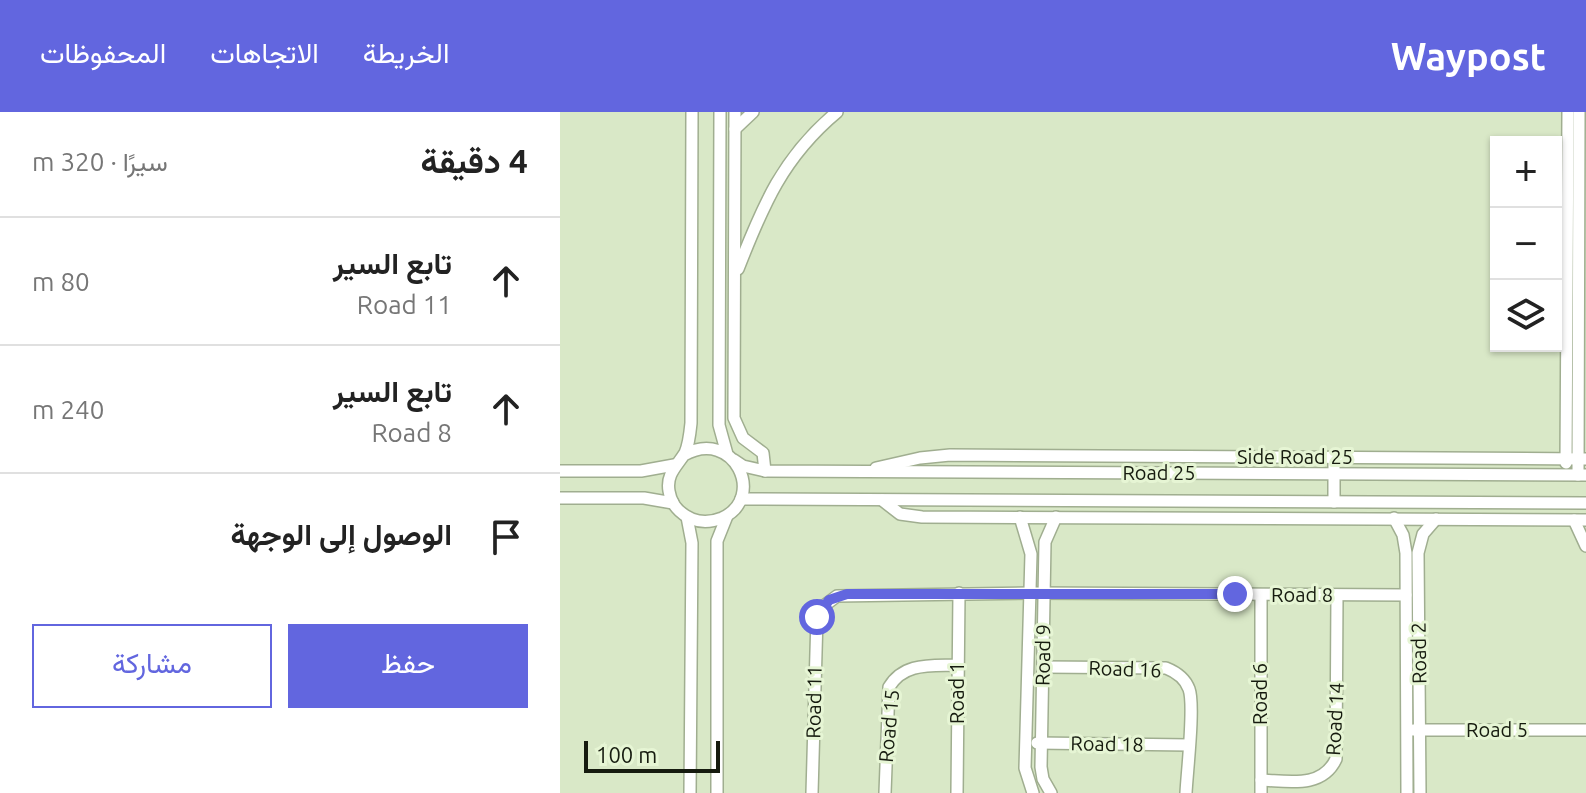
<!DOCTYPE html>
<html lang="ar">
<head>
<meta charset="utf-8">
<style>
	:root { --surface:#fff; --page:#f6f6f6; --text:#222; --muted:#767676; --line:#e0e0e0; --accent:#6266df }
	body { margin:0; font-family:Ubuntu,Vazirmatn,sans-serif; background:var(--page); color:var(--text); direction:rtl }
	.controls { position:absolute; right:24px; top:24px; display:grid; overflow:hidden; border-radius:0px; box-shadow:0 2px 6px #0004 }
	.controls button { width:72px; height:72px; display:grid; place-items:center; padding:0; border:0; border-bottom:2px solid var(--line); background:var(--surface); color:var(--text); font:40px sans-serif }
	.scale { position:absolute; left:24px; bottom:20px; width:136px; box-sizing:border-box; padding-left:8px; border:4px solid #161b0f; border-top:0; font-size:22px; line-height:28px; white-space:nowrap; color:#161b0f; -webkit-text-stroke:6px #e6f5d4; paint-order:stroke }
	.stop { position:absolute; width:24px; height:24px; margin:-18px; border:6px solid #6266df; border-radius:50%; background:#fff }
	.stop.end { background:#6266df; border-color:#fff; box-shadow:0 2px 8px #0008 }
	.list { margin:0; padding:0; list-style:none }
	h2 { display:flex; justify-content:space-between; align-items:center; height:104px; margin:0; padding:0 32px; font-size:34px }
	h2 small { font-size:26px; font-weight:400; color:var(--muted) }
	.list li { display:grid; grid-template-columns:52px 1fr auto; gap:24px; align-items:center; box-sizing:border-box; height:128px; padding:0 32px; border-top:2px solid var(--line) }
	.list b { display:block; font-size:30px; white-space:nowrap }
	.list p { margin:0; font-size:26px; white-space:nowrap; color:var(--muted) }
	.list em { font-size:26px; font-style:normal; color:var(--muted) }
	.actions { display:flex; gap:16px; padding:24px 32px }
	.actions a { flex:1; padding:18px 0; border:2px solid var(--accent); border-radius:0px; text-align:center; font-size:28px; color:var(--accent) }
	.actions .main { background:var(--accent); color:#fff }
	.icon { flex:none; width:44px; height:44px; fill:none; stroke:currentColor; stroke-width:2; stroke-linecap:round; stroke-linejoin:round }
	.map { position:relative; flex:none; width:1026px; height:681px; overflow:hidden; direction:ltr }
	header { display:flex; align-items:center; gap:48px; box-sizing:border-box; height:112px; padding:0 40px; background:var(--accent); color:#fff }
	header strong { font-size:38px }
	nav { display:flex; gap:44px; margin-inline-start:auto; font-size:28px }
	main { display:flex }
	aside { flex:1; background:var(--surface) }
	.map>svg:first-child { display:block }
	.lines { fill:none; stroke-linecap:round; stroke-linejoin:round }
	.minor-casing { stroke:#a0ae90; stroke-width:14 }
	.minor { stroke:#fff; stroke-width:11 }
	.route { stroke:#6266df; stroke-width:10 }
	.labels { text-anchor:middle; stroke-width:6; stroke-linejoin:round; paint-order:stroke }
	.street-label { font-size:20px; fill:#161b0f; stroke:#e6f5d4 }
</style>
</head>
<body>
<header>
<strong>Waypost</strong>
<nav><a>الخريطة</a><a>الاتجاهات</a><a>المحفوظات</a></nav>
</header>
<main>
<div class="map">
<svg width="1026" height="681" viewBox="0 0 1026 681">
	<rect width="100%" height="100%" fill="#d9e8c7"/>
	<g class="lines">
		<defs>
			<g id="minor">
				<polyline points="160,0 159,313 167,342"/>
				<polyline points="175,0 174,306 183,326 203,341 205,359"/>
				<polyline points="175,17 193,0"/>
				<path d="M178,157C203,93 223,45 277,0"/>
				<path d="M124,343C174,315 207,386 162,406C152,410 142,411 132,407C120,402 111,392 109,379C106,362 117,354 125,341C129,332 130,321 131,311L132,0"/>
				<polyline points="774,345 774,390"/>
				<polyline points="174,348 183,354 205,359 1026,363"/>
				<polyline points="1006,351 1008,0"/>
				<polyline points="316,356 360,346 390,343 1026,347"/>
				<polyline points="0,359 81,359 114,353"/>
				<polyline points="1018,363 1019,0"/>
				<polyline points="0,386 84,386 113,391"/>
				<polyline points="181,387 1026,391"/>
				<polyline points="322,388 340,402 362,405 1026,408"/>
				<polyline points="127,405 132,431 130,681"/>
				<polyline points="460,405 471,442 465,656 473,681"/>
				<polyline points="834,406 843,423 846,441 847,681"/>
				<polyline points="1014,408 1026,434"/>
				<polyline points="701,483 701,681"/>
				<path d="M483,555L606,556C616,560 625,566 629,577C635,593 627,660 626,681"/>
				<polyline points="853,618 1026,618"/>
				<polyline points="477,631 629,633"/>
				<path d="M701,668C728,669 762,677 776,647L777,483"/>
				<polyline points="157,681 157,429 167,404"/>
				<polyline points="252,681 257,505 261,496 277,484 471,481 846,483"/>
				<path d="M325,681L329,575C344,550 371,554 397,553"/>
				<polyline points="397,681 399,481"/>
				<polyline points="491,681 483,667 481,655 485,430 496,405"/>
				<polyline points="860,681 858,441 863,422 876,407"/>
			</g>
		</defs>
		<use href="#minor" class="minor-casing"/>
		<use href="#minor" class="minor"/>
	</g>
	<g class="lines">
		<polyline class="route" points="257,505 269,488 287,482 675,482"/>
	</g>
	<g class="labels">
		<g class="street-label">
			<text x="735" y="352">Side Road 25</text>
			<text x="599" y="368">Road 25</text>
			<text x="742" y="490">Road 8</text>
			<text transform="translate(859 541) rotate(-91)" y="7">Road 2</text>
			<text transform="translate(483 543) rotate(-89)" y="7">Road 9</text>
			<text transform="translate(565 557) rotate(2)" y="7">Road 16</text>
			<text transform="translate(397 581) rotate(-90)" y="7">Road 1</text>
			<text transform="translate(700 582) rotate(-90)" y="7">Road 6</text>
			<text transform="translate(254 590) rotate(-89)" y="7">Road 11</text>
			<text transform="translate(775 607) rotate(-87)" y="7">Road 14</text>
			<text transform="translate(329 614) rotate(-85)" y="7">Road 15</text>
			<text x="937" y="625">Road 5</text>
			<text transform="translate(547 632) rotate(1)" y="7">Road 18</text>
		</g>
	</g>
</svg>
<div class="controls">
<button>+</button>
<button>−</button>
<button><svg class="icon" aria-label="layers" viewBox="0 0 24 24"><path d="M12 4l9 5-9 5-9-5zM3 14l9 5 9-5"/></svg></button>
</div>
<div class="scale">100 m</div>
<div class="stop" style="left:257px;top:505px"></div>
<div class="stop end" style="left:675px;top:482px"></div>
</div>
<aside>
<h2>4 دقيقة<small>سيرًا · 320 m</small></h2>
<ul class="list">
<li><svg class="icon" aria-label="ahead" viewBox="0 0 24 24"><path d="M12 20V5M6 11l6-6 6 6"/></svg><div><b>تابع السير</b><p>Road 11</p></div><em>80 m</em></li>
<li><svg class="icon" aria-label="ahead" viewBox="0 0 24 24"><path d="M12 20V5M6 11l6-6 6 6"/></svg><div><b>تابع السير</b><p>Road 8</p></div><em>240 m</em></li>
<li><svg class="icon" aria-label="arrive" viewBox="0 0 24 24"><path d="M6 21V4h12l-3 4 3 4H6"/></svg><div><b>الوصول إلى الوجهة</b></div></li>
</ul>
<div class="actions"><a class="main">حفظ</a><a>مشاركة</a></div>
</aside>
</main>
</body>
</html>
